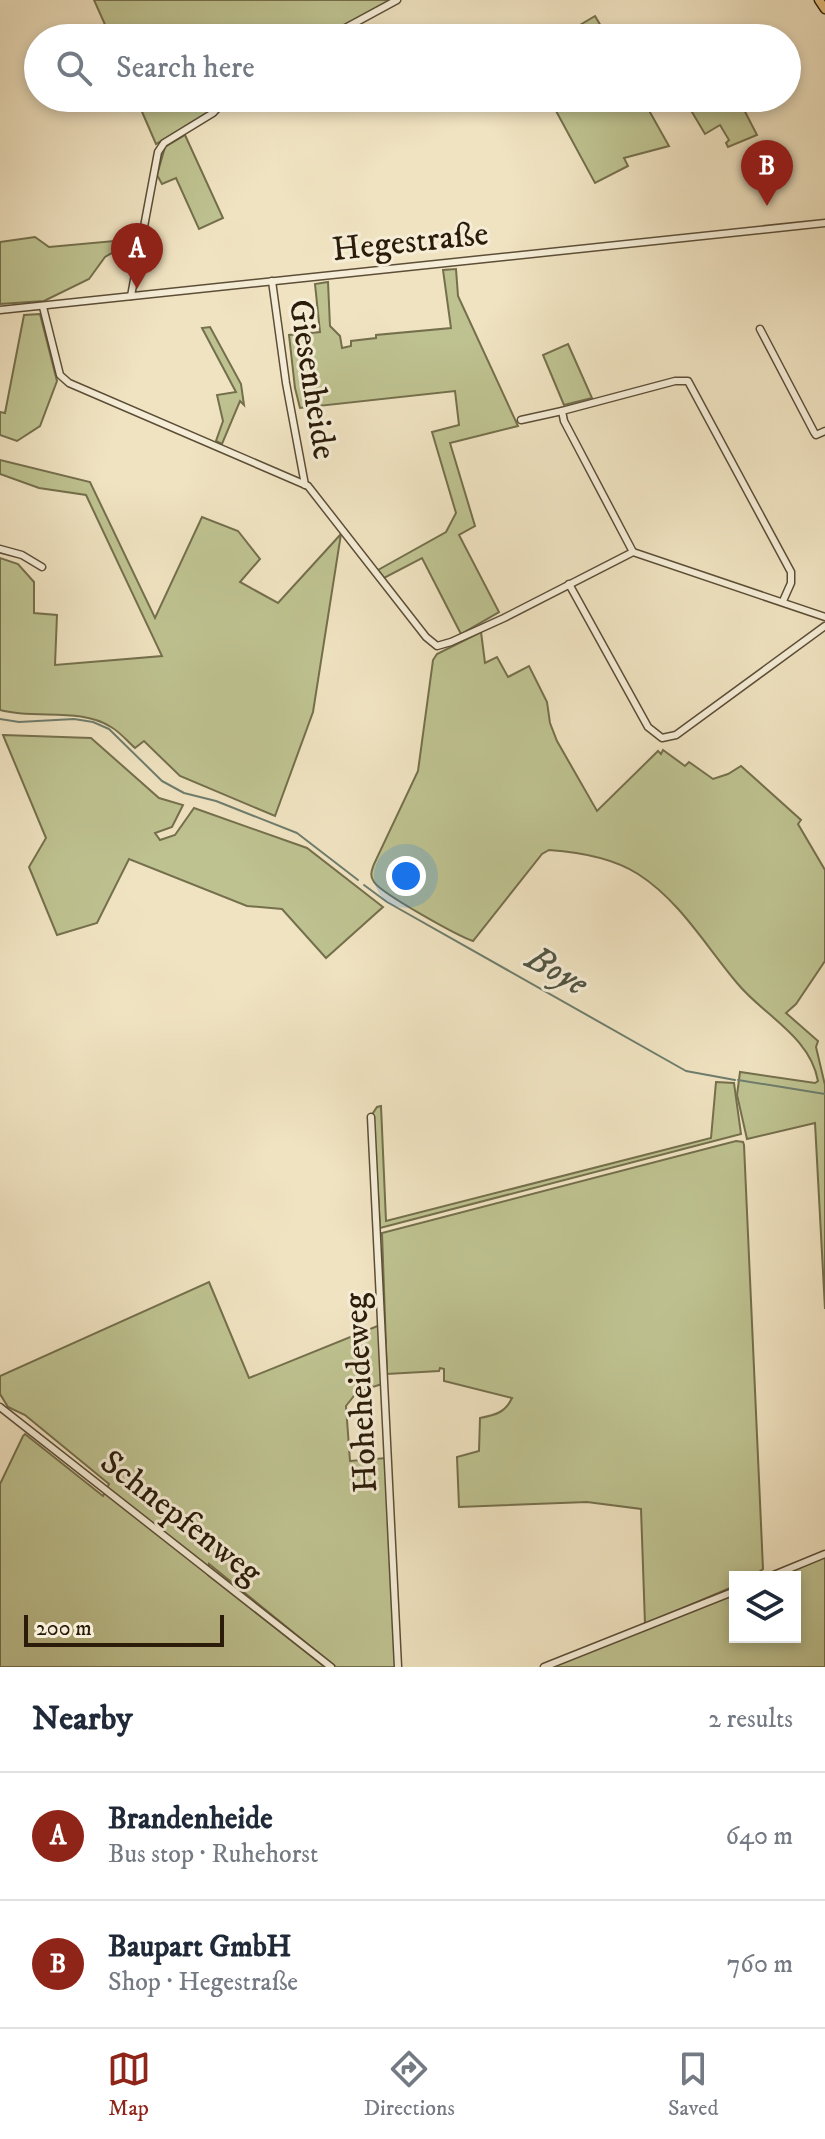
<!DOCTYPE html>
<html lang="en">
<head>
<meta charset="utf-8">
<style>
	:root { --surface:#fff; --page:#f6f6f7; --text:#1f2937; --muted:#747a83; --line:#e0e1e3; --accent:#8f2418 }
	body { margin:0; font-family:"IM FELL DW Pica",serif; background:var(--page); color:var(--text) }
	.controls { position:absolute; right:24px; bottom:24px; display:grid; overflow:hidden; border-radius:0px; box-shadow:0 4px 12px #0003 }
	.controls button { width:72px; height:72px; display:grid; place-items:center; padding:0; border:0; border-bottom:2px solid var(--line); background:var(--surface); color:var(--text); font:40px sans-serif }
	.scale { position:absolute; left:24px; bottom:20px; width:200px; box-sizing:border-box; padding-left:8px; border:4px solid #2b1c09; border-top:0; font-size:22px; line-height:28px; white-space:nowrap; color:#2b1c09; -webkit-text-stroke:6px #f5edd7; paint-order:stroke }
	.you { position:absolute; left:406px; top:876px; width:28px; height:28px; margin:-20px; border:6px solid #fff; border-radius:50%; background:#1a73e8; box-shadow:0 0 0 12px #1a73e833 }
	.badge { display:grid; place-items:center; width:52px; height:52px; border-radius:50%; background:var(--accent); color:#fff; font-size:26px; font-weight:700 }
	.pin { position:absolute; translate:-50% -66px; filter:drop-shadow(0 2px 4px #0008) }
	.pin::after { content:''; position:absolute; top:42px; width:28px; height:24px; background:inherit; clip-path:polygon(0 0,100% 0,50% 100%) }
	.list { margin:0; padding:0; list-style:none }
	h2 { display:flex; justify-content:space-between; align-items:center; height:104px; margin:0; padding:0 32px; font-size:34px }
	h2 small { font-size:26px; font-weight:400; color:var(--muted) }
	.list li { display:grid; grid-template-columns:52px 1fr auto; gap:24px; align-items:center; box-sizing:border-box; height:128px; padding:0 32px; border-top:2px solid var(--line) }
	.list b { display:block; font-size:30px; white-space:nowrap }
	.list p { margin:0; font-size:26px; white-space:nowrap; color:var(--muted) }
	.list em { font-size:26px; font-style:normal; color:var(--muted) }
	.icon { flex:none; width:44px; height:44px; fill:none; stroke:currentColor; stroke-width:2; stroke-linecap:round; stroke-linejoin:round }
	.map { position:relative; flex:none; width:825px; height:1667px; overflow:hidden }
	.search { position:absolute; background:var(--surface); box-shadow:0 4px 12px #0003; left:24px; right:24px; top:24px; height:88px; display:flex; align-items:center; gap:20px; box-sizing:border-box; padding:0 28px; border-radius:44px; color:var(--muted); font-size:30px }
	.sheet { height:360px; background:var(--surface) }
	nav { display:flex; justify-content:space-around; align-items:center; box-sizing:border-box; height:112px; border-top:2px solid var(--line); background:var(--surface); font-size:22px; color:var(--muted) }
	nav a { display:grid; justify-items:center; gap:4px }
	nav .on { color:var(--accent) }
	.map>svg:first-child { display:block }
	.green { fill:#bec290; stroke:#746f4c; stroke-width:2 }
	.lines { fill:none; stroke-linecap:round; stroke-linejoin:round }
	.stream { stroke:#6e7d6d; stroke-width:2 }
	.minor-casing { stroke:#5c4e37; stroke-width:9 }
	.major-casing { stroke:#2b1c09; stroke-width:11 }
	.minor { stroke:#f5edd7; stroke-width:6 }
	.major { stroke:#e8c280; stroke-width:8 }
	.labels { text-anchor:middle; stroke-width:6; stroke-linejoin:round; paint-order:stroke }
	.street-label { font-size:34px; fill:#2b1c09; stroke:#f5edd7 }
	.water-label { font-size:36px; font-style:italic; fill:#525543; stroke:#f5edd7 }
</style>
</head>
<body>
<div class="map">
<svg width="825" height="1667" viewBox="0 0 825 1667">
	<rect width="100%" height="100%" fill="#f0e3c1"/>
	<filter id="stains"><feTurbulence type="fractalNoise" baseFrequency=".0025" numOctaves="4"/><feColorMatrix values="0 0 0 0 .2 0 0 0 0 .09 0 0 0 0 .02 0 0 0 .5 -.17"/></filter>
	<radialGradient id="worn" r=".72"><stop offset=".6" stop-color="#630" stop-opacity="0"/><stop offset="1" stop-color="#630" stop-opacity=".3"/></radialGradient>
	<g class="green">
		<polygon points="94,0 391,0 321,38 111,38"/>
		<polygon points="595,16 608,38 558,38"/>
		<polygon points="136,98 223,98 211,112 156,144"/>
		<polygon points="549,98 642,98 669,146 624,158 628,166 595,183"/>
		<polygon points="708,98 738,98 757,135 728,147 726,143 729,140 720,125 705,134 689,107"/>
		<polygon points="185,135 223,218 199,229 176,178 162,184 157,175 165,147"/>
		<polygon points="35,237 49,247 136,239 136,242 131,242 105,257 89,279 44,301 0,304 0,242"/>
		<polygon points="456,269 458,296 518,426 450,443 475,526 459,535 499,612 461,634 422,558 384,578 378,570 446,532 456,513 432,432 459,425 455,391 300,408 295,388 289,335 320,332 315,284 328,282 330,326 340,336 342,348 351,346 351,341 376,338 376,335 451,328 443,270"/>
		<polygon points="40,314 57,381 40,426 17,441 0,435 0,412 5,413 24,315"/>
		<polygon points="210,327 241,384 244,405 240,401 222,444 216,441 223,421 217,395 236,392 202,328"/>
		<polygon points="568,344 592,398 564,405 543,355"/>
		<path d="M0,460L90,482L155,618L202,517L238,531L260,559L240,582L278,603L341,534L313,712L275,816L180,776L144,741L135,748C127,741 120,732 111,727C80,707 36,720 0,710V558L18,564L34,582V613L57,615L55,665L162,656L86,495L39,488L0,474Z"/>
		<path d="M481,632L485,663L497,657L508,677L529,666L547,702L550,723L557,741L597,811L658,751L661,754L663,750L685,766L689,762L713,779L728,774L741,766L801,820L798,824L825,870V961L796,1004L786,1013L818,1041L816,1047L825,1085V1309L815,1123L747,1139L737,1095L740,1072L815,1083L818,1081C810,1036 763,1015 737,983C705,945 680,901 638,874C613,858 578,852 549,850L542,854L473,941C458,936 382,894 374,882C369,875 372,870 374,864L418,771L433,660L437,654Z"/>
		<polygon points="3,735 91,738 159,798 183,805 172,827 155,833 160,840 175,835 194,808 307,848 383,907 326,958 282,909 247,906 129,859 97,923 57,935 29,867 46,838"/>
		<polygon points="716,1082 734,1083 741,1134 380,1228 373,1113 377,1107 381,1106 386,1221 711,1138"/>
		<path d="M736,1141L743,1142L744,1145L763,1569L752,1577H735V1586L645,1624L641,1509L587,1502L459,1507L457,1457L479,1451L480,1418C495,1415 505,1413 512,1398L444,1381V1369L440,1368L439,1371L387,1374L382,1233Z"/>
		<polygon points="209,1282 249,1378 380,1325 382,1384 357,1392 346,1406 350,1461 386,1458 396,1667 336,1667 209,1564 208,1575 325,1667 0,1667 0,1484 23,1436 25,1434 103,1496 109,1484 25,1415 8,1407 0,1394 0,1376"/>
		<polygon points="825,1556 825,1667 552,1667 735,1593 735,1637 795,1637 795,1577 773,1577"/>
	</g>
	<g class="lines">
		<g class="stream">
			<polyline points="0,719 19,722 74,719 93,722 109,729 162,781 184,793 216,801 297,833 358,880"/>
			<polyline points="364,885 387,902 686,1071 735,1080"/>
			<polyline points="738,1080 825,1094"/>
		</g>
		<defs>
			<g id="minor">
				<polyline points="327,38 397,0"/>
				<polyline points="272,281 286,383 305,485"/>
				<polyline points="131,296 158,152 164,143 213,113 227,98"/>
				<polyline points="43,307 60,375 69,383 308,486 426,637 437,646 451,642 504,618 633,552 825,617"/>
				<polyline points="0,310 825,223"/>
				<polyline points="760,329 814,432 816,435 825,431"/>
				<polyline points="521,420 562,411"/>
				<polyline points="0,549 22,555 42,567"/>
				<polyline points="633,552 564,421 562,411 675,381 688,381 791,572 791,583 783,601"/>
				<polyline points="569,584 648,727 662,738 676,735 825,626"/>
				<polyline points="371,1117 398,1667"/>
				<polyline points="0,1407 331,1667"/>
				<polyline points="769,1577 825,1554"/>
				<polyline points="544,1667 735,1591"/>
			</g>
			<polyline id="major" points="819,0 825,9"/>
		</defs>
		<use href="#minor" class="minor-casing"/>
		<use href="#major" class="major-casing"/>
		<use href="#minor" class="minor"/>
		<use href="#major" class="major"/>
	</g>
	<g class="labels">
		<g class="street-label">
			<text transform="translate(410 240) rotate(-6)" y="12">Hegestraße</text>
			<text transform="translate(314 379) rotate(81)" y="12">Giesenheide</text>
			<text transform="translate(359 1393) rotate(-93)" y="12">Hoheheideweg</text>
			<text transform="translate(182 1516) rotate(38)" y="12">Schnepfenweg</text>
		</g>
		<g class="water-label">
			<text transform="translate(558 969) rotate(30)" y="13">Boye</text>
		</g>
	</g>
	<rect width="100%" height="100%" filter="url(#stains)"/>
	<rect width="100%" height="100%" fill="url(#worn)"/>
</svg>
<div class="controls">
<button><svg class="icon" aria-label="layers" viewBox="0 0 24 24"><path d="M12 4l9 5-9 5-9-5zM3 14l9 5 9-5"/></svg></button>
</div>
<div class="scale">200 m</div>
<div class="you"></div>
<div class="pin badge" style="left:137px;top:289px">A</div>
<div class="pin badge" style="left:767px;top:206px">B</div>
<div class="search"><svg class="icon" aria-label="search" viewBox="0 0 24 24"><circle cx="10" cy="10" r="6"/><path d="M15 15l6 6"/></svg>Search here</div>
</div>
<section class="sheet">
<h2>Nearby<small>2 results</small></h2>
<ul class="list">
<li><span class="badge">A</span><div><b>Brandenheide</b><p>Bus stop · Ruhehorst</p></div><em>640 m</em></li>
<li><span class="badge">B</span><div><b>Baupart GmbH</b><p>Shop · Hegestraße</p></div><em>760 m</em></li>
</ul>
</section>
<nav>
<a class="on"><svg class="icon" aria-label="map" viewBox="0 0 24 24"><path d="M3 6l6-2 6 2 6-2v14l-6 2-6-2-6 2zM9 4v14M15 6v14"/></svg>Map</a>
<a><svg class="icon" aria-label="directions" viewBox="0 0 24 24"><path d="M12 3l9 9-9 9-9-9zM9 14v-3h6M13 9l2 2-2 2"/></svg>Directions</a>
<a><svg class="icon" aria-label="saved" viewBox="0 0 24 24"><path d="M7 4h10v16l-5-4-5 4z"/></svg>Saved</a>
</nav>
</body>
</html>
